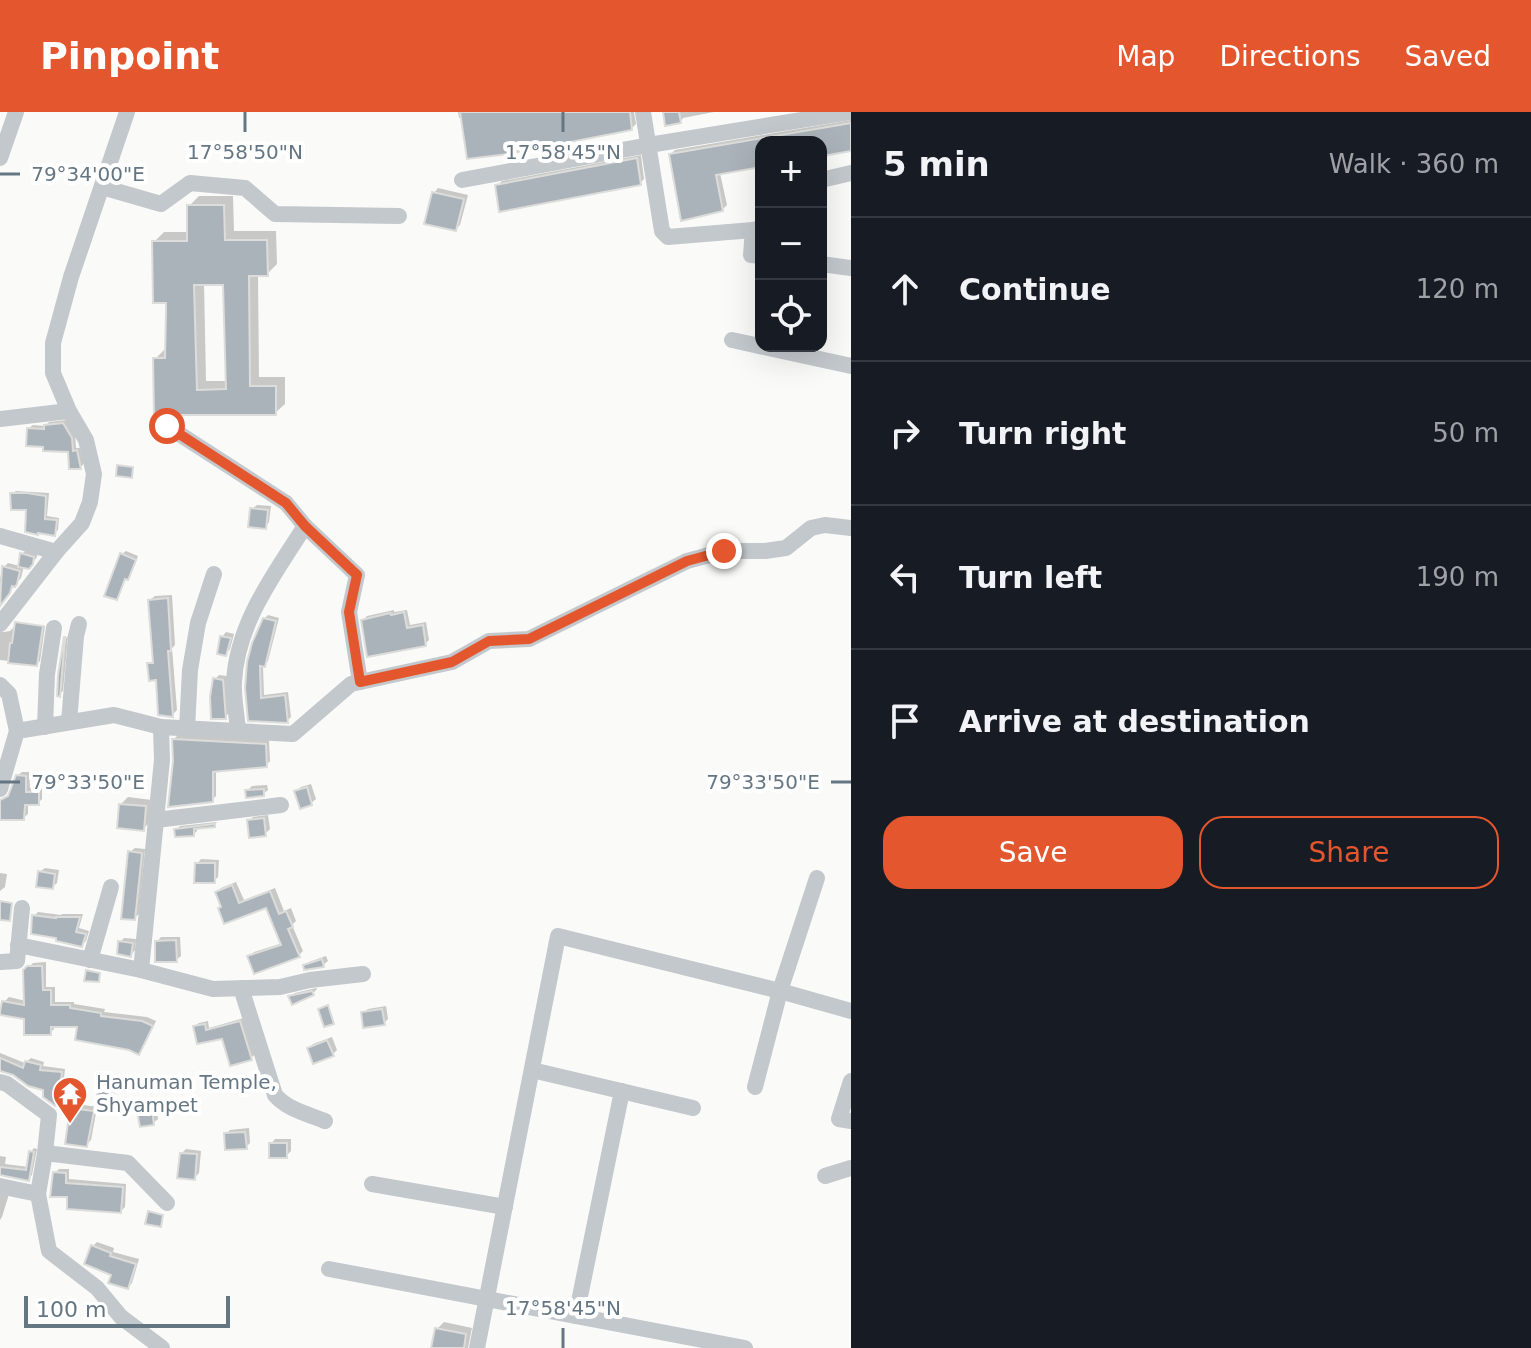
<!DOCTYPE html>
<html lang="en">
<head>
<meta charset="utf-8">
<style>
	:root { --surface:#171b24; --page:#20242c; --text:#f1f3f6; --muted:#9ea1a6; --line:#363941; --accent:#e4572e }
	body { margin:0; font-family:"DejaVu Sans",sans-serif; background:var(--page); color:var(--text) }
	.controls { position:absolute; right:24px; top:24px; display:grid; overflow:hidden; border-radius:16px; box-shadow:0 8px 32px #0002 }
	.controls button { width:72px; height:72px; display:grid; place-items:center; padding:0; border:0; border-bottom:2px solid var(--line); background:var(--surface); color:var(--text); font:40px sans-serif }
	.scale { position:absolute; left:24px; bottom:20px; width:206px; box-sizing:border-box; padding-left:8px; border:4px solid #657683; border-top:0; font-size:22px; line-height:28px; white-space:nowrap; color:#657683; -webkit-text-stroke:6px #fff; paint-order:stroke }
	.stop { position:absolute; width:24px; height:24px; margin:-18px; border:6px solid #e4572e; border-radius:50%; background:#fff }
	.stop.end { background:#e4572e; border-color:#fff; box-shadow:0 2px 8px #0008 }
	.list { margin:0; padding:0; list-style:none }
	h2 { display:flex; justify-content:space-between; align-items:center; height:104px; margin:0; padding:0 32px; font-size:34px }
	h2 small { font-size:26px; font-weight:400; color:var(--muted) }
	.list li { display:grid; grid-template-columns:52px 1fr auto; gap:24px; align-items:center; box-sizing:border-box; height:144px; padding:0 32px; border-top:2px solid var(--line) }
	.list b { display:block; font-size:30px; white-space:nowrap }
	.list em { font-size:26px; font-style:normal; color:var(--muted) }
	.actions { display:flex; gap:16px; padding:24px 32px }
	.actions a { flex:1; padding:18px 0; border:2px solid var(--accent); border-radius:24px; text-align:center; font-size:28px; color:var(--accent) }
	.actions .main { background:var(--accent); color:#fff }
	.icon { flex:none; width:44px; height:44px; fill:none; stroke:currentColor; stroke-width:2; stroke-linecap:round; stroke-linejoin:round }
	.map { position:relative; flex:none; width:851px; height:1236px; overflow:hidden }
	header { display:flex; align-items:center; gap:48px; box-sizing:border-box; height:112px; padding:0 40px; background:var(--accent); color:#fff }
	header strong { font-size:38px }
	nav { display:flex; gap:44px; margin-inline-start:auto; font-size:28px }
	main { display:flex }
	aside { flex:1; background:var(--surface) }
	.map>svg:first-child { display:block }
	.shadow { fill:#0003; fill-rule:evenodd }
	.building { fill:#aab3b9; stroke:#dcdcda; stroke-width:2; fill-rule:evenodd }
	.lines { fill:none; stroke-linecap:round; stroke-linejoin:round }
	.minor { stroke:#c3c8cc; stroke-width:16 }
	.route { stroke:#e4572e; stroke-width:10 }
	.ticks { fill:none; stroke:#657683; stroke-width:3 }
	.labels { text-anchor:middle; stroke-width:8; stroke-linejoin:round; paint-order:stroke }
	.poi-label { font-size:20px; fill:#657683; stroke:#fff; text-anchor:start }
	.ticks-label { font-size:20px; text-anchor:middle; fill:#657683; stroke:#fff; stroke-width:8; stroke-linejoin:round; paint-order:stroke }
</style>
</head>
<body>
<header>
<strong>Pinpoint</strong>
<nav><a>Map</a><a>Directions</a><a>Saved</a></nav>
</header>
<main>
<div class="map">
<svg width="851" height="1236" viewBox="0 0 851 1236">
	<rect width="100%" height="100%" fill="#fafaf8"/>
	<g class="shadow">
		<polygon points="458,0 634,0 636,12 632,16 459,6"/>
		<polygon points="665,0 714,0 683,6 680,10"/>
		<polygon points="851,8 851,37 821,42 821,30 761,30 761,53 720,61 727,93 722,98 671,42 675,38"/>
		<polygon points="641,43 644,67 640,71 497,74 502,69"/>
		<polygon points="438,76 468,83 460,113 456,117 434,81"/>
		<path d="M199,84H233L234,119H276L277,152L267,162H258L259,265H285V292L275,301H167L155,247L165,237H167L168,198L154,130L164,120H189V94ZM204,171H225L228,269H206Z"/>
		<polygon points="67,308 75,322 76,336 80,336 84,351 81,355 71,355 70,338 29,316 33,313 46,314 49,310"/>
		<polygon points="16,379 49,381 47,404 59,406 58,418 54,421 12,382"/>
		<polygon points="257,393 271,394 269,410 265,415 252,397"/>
		<polygon points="26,438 37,441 37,445 33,450 24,454 21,466 0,491 0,467 3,456 8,451 20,454 22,442"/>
		<polygon points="126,439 138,444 131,462 126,465 120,482 116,486 122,442"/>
		<polygon points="172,483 175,533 172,536 177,598 172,603 150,552 154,547 150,488 155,484"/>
		<polygon points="394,498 394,500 407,498 410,513 426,510 429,528 425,532 363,508 367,504"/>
		<polygon points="268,503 279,506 268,549 263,555 264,583 288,580 291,605 287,609 250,607 264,507"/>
		<polygon points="18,511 45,514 40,549 36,552 0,548 0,519 4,520 10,519"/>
		<polygon points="226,520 234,522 230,537 226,542 222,525"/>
		<polygon points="68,524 63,579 59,582 60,563 66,526"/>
		<polygon points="219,563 227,564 229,601 225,605 215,567"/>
		<polygon points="178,623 269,628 270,649 266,653 216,658 216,684 212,688 174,627"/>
		<polygon points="22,660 29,660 30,676 42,676 42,687 38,691 28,691 28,702 23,706 3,689 12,682 17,664"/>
		<polygon points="311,672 316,687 311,691 296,679 301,675"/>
		<polygon points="267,673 268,678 263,682 247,679 252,674"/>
		<polygon points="128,685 152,688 150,710 143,717 121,692"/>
		<polygon points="268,703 270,717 265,722 249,709 253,705"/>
		<polygon points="217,710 214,713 197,714 197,719 194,722 176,718 180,714"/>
		<polygon points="135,736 145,737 139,802 134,806 130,740"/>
		<polygon points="201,747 219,748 218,765 214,769 197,752"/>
		<polygon points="45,756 59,758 57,771 52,775 40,760"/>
		<polygon points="0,761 7,762 5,775 0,779"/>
		<polygon points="236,770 244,788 275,776 284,799 291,796 296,809 292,813 303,839 299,843 250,845 254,840 283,831 267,793 223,795 217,780 221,776"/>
		<polygon points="38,800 61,803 62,802 83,802 79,816 89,819 86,829 82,833 58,824 34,804"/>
		<polygon points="161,825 180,825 181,844 176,848 157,830"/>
		<polygon points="124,826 136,827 135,838 131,843 120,830"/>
		<polygon points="326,844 328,849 323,853 305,854 309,850"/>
		<polygon points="46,850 46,875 55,875 55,890 74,890 74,892 105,897 104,900 147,905 156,909 143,936 139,940 79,913 54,913 54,917 50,921 4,890 9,885 26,889 25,859 33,851"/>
		<polygon points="316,876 317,877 312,882 291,885 295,881"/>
		<polygon points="386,894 388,907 384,911 363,901 368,897"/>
		<polygon points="244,906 255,942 251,946 224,925 195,914 199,911 208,909 209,916"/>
		<polygon points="332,925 337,938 333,942 309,937 313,932"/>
		<polygon points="0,941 25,951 31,946 44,950 43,954 65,957 63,974 65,974 64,988 60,992 45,976 11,960 0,958"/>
		<polygon points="104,975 116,976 114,994 109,998 97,996 91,1028 86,1033 72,997 76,992 98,995 100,979"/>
		<polygon points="156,994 158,1007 153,1011 140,1000 144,996"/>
		<polygon points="249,1016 250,1031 246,1035 226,1022 230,1018"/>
		<polygon points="275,1027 291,1027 291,1039 286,1044 271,1032"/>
		<polygon points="34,1036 37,1037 32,1063 28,1067 0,1062 0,1044 6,1045 5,1052 29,1055 31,1040"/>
		<polygon points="186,1037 201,1039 199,1061 194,1066 181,1042"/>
		<polygon points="59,1057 69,1057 69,1067 126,1072 125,1095 121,1099 70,1083 55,1061"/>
		<polygon points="0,1080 9,1082 2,1105 0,1108"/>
		<polygon points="97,1130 114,1136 113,1140 139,1147 132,1171 128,1175 113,1162 93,1134"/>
		<polygon points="444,1210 472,1216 468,1236 433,1236 437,1217"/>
	</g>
	<g class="building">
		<polygon points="460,0 630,0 632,18 509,42 467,47"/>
		<polygon points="663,0 679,0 681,11 665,14"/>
		<polygon points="851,11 851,39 823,44 821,30 761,30 761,55 716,63 723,99 681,109 669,42"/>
		<polygon points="637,46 641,73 499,100 495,73"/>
		<polygon points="432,80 464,87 456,119 424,112"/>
		<path d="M187,93H224L225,128H267L268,164H249L250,274H276V303H167L154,305L153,246H165L166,198V191H153L152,129H187ZM194,173H223L226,277L197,278Z"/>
		<polygon points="63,311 72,326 73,339 77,338 81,357 69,357 68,340 43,339 43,335 26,334 27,316 44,317 44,313"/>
		<polygon points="117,353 133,355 132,366 116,364"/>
		<polygon points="10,381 27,381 46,384 45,407 57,408 55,424 38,421 38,423 25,420 26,398 11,398"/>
		<polygon points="250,396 268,398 266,417 248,415"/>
		<polygon points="20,441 34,445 33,452 29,457 18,455"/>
		<polygon points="120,441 136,448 128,468 125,467 117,488 104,484"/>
		<polygon points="2,454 20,459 17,472 15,475 12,474 10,481 0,494"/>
		<polygon points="168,486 171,539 168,539 173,605 158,603 156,568 149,569 147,551 153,551 148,488"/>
		<polygon points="404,500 407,516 423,513 426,534 367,545 361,508 390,501 391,503"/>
		<polygon points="263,506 276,509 265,555 260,554 261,586 285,583 288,611 248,609 245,576 247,550 252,531"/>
		<polygon points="15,510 43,514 37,554 8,551 10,531 12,531"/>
		<polygon points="220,524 231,526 226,544 217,542"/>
		<polygon points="64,525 65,525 60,585 57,584 58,563"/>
		<polygon points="213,566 223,568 226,607 211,607 210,585"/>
		<polygon points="172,627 266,632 267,655 213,660 213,690 168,695 173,649"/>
		<polygon points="16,663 26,664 26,680 39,680 39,693 25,693 24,708 0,708 0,688 8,684"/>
		<polygon points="307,675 312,693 300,697 294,679"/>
		<polygon points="264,677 264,684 246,686 245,678"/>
		<polygon points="119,692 146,694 144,719 117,716"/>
		<polygon points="264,706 266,724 249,726 247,708"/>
		<polygon points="215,712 215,715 194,717 194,724 175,725 174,717"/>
		<polygon points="128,739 142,741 135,808 121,807"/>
		<polygon points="195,751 215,751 215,771 194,771"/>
		<polygon points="38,759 55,762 53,777 36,775"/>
		<polygon points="232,773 239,791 270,779 279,802 286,799 293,815 288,817 300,845 254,862 247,844 281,833 266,796 224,812 218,796 221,795 215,780"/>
		<polygon points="0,789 12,791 10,809 0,808"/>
		<polygon points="32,803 56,806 56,805 80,805 76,820 86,822 82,835 56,829 56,826 31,822"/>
		<polygon points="176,828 177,850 155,850 155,829"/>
		<polygon points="118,829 133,831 131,845 117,842"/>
		<polygon points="322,847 324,855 304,858 303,853"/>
		<polygon points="27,854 42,854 43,878 51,878 51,893 70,893 70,896 101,901 101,904 142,909 153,914 139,943 129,938 75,928 77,915 51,915 51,923 24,923 24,907 0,903 0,900 2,889 24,893 23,858"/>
		<polygon points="86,858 100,861 99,870 84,869"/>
		<polygon points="312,879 314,883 292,893 288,884"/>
		<polygon points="328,893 334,912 324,915 318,897"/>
		<polygon points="382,897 385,913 363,916 361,900"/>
		<polygon points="240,909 252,948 230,954 222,927 197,932 193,914 205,912 206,918"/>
		<polygon points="327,928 334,944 313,952 307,936"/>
		<polygon points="0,946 23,956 25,949 41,953 40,958 62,960 60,977 62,978 61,994 55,994 43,985 43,978 28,974 13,963 0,959"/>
		<polygon points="98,978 113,980 110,1000 95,998"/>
		<polygon points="70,996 94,999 87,1035 65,1032"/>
		<polygon points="152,997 154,1013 140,1015 137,1000"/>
		<polygon points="245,1020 247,1037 225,1038 224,1021"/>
		<rect x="269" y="1031" width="18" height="15"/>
		<polygon points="29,1039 34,1040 29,1069 0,1063 0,1055 26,1058"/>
		<polygon points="180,1041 197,1042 195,1068 177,1066"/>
		<polygon points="53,1060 66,1061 66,1071 123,1075 121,1101 67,1097 67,1085 50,1085"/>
		<polygon points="148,1099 163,1103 161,1115 145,1112"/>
		<polygon points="91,1133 111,1141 110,1144 136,1152 128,1177 108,1171 111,1163 84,1152"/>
		<polygon points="435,1216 466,1222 464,1236 431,1236"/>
	</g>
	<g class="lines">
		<g class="minor">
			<polyline points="643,0 662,119 668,125 753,118"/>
			<polyline points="0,46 16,0"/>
			<polyline points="462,68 649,33 850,0"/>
			<polyline points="821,68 851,61"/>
			<polyline points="102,75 161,92 190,71 245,76 275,102 399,104"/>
			<polyline points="761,116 753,118 751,143 761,144"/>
			<polyline points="821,152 851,156"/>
			<polyline points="732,228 851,254"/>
			<polyline points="0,307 69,299"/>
			<polyline points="167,314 286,391 305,414 357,463 349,500 360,570"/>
			<polyline points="0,424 56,440"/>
			<polyline points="0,512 56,440 82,411 90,390 94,362 86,328 69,299 53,261 53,231 71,165 127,0"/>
			<polyline points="0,573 9,582 17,619"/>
			<polyline points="69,610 76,524 79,512"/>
			<polyline points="45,615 47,562 54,516"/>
			<polyline points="187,617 190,558 198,511 214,462"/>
			<path d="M238,619C237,603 233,586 234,570C237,511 274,463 305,414"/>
			<polyline points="0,677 17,619 114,603 161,615 293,622 351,572 452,550 489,529 529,527 687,449 724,439 765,439 786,436 811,416 825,413 851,416"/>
			<polyline points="156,708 281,693"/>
			<polyline points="18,833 141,858 213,877 280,875 310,868 363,862"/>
			<polyline points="90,848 111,775"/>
			<polyline points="0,850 17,849 22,796"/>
			<polyline points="141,858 162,648 161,615"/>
			<path d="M241,876L275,983C288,998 308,1002 325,1009"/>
			<polyline points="532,958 693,996"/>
			<polyline points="851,969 839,1007 851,1009"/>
			<polyline points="0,970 7,972 49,1003 45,1041 38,1082 49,1139 97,1176 121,1205 162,1236"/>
			<polyline points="755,975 780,879 817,766"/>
			<polyline points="45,1041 128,1051 167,1091"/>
			<polyline points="825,1064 851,1056"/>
			<polyline points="372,1072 505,1095"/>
			<polyline points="0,1074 38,1082"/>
			<polyline points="329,1157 745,1236"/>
			<polyline points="576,1204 622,979"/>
			<polyline points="477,1236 558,824 780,879 851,899"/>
		</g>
	</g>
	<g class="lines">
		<polyline class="route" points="167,314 286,391 305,414 357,463 349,500 360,570 452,550 489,529 529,527 687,449 724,439"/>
	</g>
	<path class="ticks" d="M245,0V20M563,0V20M0,62H20M0,670H20M831,670H851M563,1216V1236"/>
	<defs>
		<symbol id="temple-pin" viewBox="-11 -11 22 30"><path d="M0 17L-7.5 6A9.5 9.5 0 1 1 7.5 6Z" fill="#e4572e" stroke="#fff"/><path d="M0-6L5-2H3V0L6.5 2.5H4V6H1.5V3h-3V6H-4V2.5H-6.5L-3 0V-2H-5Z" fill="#fff"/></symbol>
	</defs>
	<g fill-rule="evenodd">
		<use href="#temple-pin" x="50" y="962" width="40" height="54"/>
	</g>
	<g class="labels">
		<g class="poi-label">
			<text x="96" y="977">Hanuman Temple,<tspan x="96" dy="23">Shyampet</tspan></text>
		</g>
	</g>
	<g class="ticks-label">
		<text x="245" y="47">17°58'50"N</text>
		<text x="563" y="47">17°58'45"N</text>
		<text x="88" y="69">79°34'00"E</text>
		<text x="763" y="677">79°33'50"E</text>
		<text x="88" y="677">79°33'50"E</text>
		<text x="563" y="1203">17°58'45"N</text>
	</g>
</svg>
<div class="controls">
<button>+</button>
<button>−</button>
<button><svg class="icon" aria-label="locate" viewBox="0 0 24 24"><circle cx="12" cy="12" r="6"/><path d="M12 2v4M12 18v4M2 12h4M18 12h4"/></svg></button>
</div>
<div class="scale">100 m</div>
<div class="stop" style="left:167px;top:314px"></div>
<div class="stop end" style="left:724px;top:439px"></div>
</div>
<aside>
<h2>5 min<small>Walk · 360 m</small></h2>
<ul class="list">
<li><svg class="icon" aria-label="ahead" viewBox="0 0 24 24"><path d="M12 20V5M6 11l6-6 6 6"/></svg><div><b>Continue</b></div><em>120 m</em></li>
<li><svg class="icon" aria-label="right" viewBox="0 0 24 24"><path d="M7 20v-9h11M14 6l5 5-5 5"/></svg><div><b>Turn right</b></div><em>50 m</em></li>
<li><svg class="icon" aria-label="left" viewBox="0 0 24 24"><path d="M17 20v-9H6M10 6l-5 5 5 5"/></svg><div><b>Turn left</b></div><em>190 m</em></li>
<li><svg class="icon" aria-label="arrive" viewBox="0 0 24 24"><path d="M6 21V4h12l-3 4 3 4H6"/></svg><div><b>Arrive at destination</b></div></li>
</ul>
<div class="actions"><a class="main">Save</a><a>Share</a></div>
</aside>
</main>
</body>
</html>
